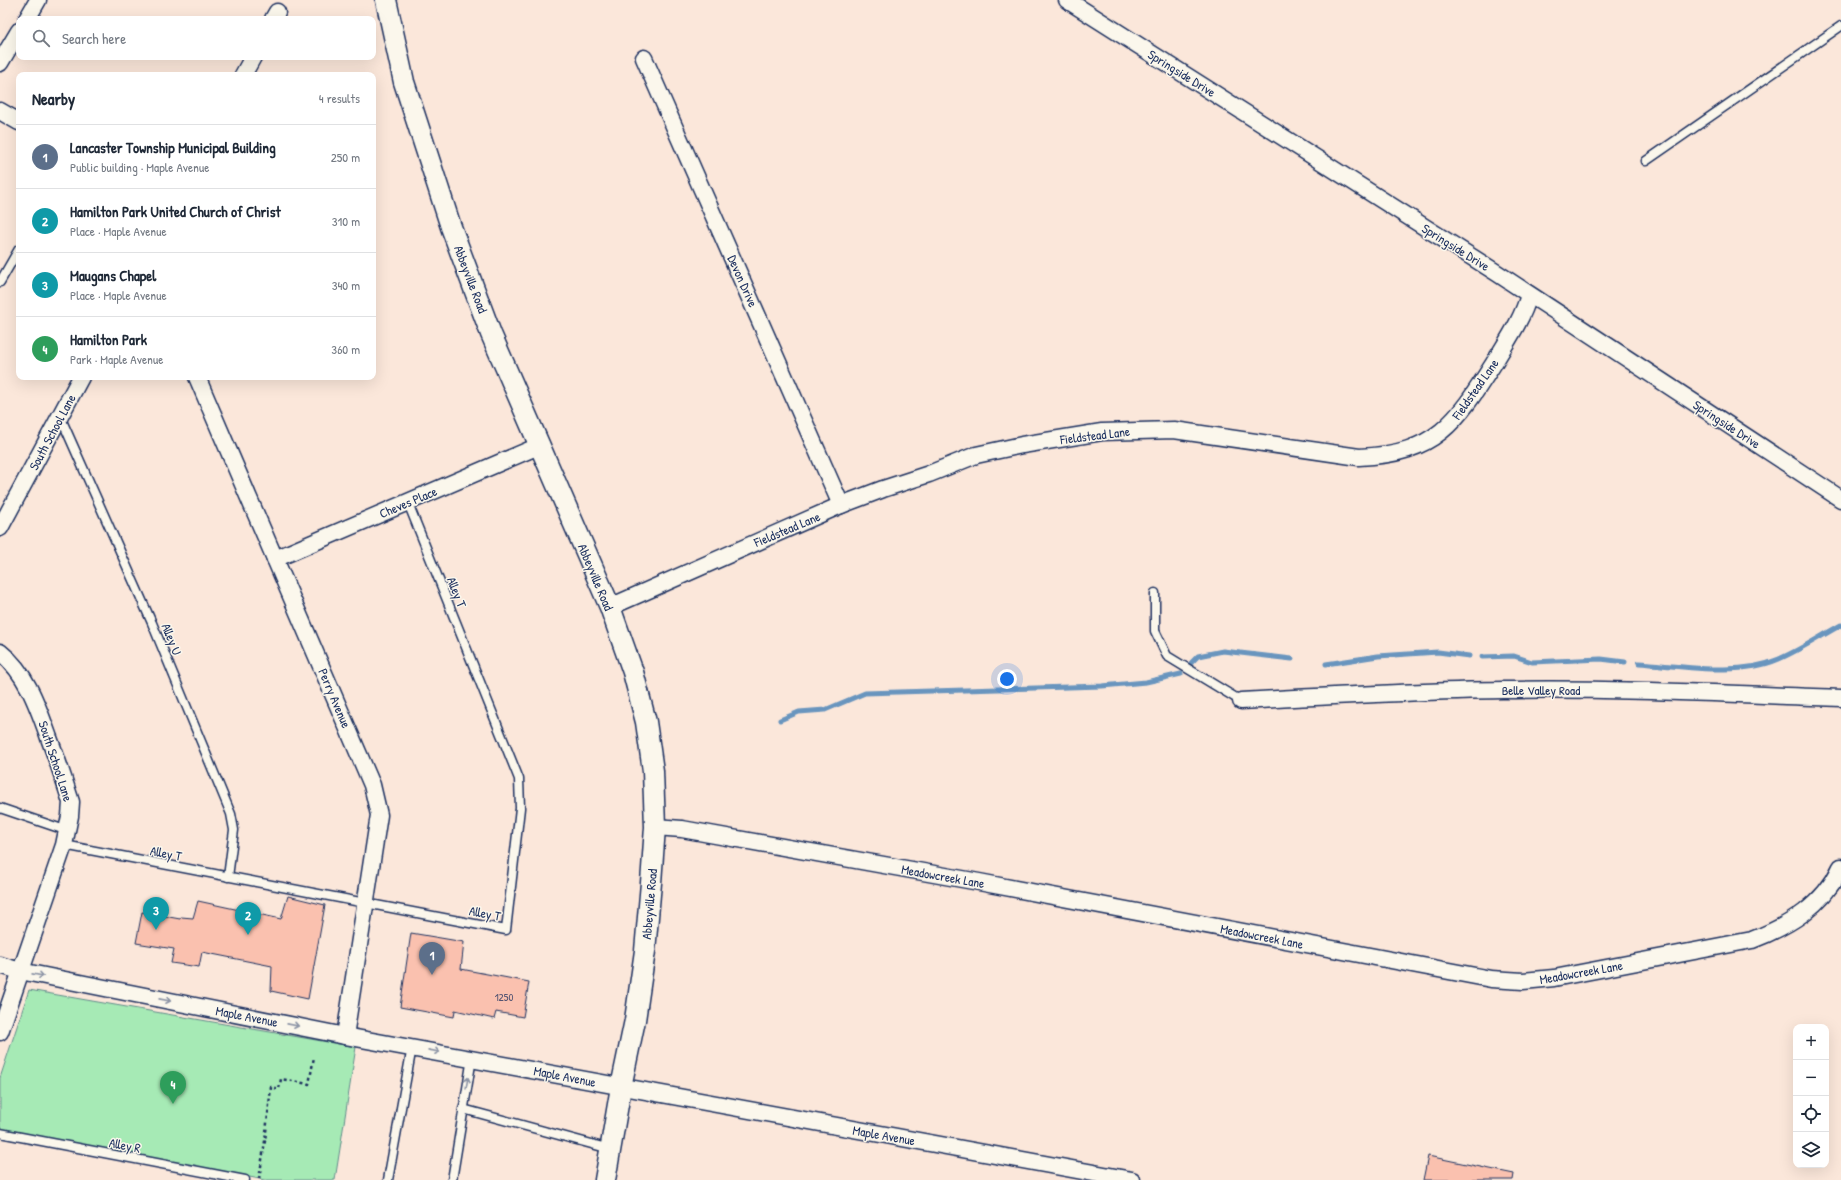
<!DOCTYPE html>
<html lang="en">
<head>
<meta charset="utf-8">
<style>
	:root { --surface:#fff; --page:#f6f6f7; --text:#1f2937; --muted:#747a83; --line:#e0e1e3; --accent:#1f6fb2 }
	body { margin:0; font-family:"Patrick Hand",sans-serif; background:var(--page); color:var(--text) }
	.controls { position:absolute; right:12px; bottom:12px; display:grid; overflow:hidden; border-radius:8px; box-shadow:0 4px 16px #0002 }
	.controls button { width:36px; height:36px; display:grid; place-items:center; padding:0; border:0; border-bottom:1px solid var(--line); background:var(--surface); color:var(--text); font:20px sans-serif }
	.you { position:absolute; left:1007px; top:679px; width:14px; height:14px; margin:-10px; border:3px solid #fff; border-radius:50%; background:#1a73e8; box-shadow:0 0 0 6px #1a73e833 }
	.badge { display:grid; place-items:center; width:26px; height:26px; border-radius:50%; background:var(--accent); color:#fff; font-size:13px; font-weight:700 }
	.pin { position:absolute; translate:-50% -33px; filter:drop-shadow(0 1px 2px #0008) }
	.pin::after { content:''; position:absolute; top:21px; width:14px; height:12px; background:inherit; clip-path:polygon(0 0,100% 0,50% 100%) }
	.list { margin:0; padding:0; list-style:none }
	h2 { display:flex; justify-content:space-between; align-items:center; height:52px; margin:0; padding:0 16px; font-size:17px }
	h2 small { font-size:13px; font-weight:400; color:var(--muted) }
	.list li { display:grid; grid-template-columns:26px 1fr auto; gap:12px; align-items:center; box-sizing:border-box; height:64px; padding:0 16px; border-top:1px solid var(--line) }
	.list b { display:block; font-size:15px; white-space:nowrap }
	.list p { margin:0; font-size:13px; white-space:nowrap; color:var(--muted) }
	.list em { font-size:13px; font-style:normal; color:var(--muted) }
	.icon { flex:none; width:22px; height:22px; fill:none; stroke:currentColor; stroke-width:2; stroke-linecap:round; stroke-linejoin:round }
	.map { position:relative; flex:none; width:1841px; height:1180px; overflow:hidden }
	.search { position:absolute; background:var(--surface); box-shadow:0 4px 16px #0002; left:16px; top:16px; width:360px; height:44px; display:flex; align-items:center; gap:10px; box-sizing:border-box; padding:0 14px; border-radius:8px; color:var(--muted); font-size:15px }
	.panel { position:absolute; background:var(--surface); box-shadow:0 4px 16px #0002; left:16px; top:72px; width:360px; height:308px; border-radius:8px }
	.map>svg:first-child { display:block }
	.green { fill:#a6eab5; stroke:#608c8a }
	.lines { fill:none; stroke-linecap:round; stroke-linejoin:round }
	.stream { stroke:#6995be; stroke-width:5 }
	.building { fill:#fac1af; stroke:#1b2f5e }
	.service-casing { stroke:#1b2f5e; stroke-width:11 }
	.minor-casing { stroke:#1b2f5e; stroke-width:19 }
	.tertiary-casing { stroke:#1b2f5e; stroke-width:23 }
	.path { stroke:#1b2f5e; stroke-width:2.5; stroke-dasharray:3 3; stroke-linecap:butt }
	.service { stroke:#fbf7ec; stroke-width:8 }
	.minor { stroke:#fbf7ec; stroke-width:16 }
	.tertiary { stroke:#fbf7ec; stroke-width:20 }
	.oneway { stroke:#8b93a5 }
	.labels { text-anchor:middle; stroke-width:3; stroke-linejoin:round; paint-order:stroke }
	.number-label { font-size:11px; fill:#535472 }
	.street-label { font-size:13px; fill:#1b2f5e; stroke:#fbf7ec }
</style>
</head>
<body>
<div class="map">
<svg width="1841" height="1180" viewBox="0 0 1841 1180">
	<rect width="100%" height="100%" fill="#fbe7da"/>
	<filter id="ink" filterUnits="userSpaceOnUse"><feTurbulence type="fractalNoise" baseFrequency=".025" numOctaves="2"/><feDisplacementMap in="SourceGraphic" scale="8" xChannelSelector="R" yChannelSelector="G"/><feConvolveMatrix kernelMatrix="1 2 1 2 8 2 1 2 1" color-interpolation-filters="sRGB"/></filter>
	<g filter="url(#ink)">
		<polygon class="green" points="29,990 356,1047 335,1180 265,1180 0,1129 0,1078"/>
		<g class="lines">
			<g class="stream">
				<polyline points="1482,657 1514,656 1532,662 1601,659 1625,662"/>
				<polyline points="1191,663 1198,656 1223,651 1292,659"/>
				<path d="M1639,663C1682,666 1738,677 1779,659C1800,650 1821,636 1841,625"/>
				<polyline points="1326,664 1378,656 1438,652 1469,656"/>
				<polyline points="780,720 799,712 825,710 865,693 1102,686 1146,682 1181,674"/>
			</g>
		</g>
		<g class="building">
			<polygon points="288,896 325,905 308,999 271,991 272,966 202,952 199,967 171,963 174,949 136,943 142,912 180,919 181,917 193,918 198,901 281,919"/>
			<polygon points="411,933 464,942 461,969 529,982 523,1017 496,1012 494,1019 455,1010 454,1017 400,1007"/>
			<polygon points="1428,1156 1514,1174 1513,1180 1423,1180"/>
		</g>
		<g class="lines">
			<defs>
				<g id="service">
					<polyline points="1646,161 1841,26"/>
					<polyline points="0,282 19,249"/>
					<polyline points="60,416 152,623 231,814 234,830 228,877"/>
					<polyline points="1155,593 1155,631 1167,656 1241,701"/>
					<polyline points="0,808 68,831"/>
					<polyline points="64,845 506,930 520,808 519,779 408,503"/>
					<polyline points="463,1109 610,1149"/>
					<polyline points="0,1133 245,1180"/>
					<polyline points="388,1180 412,1047"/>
					<polyline points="452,1180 472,1058"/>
				</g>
				<g id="minor">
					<polyline points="1067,0 1497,273 1841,499"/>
					<polyline points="27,19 38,0"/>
					<polyline points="273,19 277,12"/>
					<polyline points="644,58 841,505"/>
					<polyline points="0,63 19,31"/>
					<polyline points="243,75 253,57"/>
					<polyline points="0,111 19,122"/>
					<polyline points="197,377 372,785 379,815 345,1036"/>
					<polyline points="0,528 81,377"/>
					<polyline points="275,559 541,445"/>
					<path d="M610,607L841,505L883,489L929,474L976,455L1022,445L1102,432L1174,430L1359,457C1436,454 1456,423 1494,363C1507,341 1522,320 1529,295"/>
					<path d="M0,652C27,673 38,707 49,738C57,759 64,780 71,802L70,816L64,845L0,1032"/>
					<path d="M1241,701C1328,696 1415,691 1503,690C1616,688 1729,694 1841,698"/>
					<path d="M655,827L682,829L979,882L1491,979L1523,981L1554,978L1752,940C1789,926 1824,905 1841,867"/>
					<polyline points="0,965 20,971 345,1036 1132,1180"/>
				</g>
				<polyline id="tertiary" points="386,0 404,82 451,227 491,334 610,607 633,672 646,722 653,771 655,827 651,883 645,951 635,1020 621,1087 605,1180"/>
			</defs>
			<use href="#service" class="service-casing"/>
			<use href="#minor" class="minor-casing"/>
			<use href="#tertiary" class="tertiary-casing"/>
			<polyline class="path" points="259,1179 265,1141 271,1087 279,1089 281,1079 309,1084 314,1057"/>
			<use href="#service" class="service"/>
			<use href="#minor" class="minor"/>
			<use href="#tertiary" class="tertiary"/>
		</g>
		<defs><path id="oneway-shaft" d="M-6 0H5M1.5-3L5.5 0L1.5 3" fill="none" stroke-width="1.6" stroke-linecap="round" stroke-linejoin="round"/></defs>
		<g class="oneway">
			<use href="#oneway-shaft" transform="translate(38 975) rotate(11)"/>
			<use href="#oneway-shaft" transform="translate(165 1000) rotate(11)"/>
			<use href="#oneway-shaft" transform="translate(293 1025) rotate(11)"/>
			<use href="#oneway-shaft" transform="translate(434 1051) rotate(11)"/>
			<use href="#oneway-shaft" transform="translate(467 1083) rotate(-80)"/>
		</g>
	</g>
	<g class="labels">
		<g class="number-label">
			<text x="504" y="1001">1250</text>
		</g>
		<g class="street-label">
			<text transform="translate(1182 73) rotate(32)" y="5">Springside Drive</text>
			<text transform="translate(1456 247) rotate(32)" y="5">Springside Drive</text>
			<text transform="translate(471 279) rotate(69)" y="5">Abbeyville Road</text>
			<text transform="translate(743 281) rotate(66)" y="5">Devon Drive</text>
			<text transform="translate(1475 389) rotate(-55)" y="5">Fieldstead Lane</text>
			<text transform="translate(1727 424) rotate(33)" y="5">Springside Drive</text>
			<text transform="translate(52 432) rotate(-62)" y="5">South School Lane</text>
			<text transform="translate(1095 435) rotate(-7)" y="5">Fieldstead Lane</text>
			<text transform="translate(408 502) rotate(-23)" y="5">Cheves Place</text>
			<text transform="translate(787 529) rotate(-23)" y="5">Fieldstead Lane</text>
			<text transform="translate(596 577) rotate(67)" y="5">Abbeyville Road</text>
			<text transform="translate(457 592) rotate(68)" y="5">Alley T</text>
			<text transform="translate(172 639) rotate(68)" y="5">Alley U</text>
			<text x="1541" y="695">Belle Valley Road</text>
			<text transform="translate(335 698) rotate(67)" y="5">Perry Avenue</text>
			<text transform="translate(56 761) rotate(72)" y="5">South School Lane</text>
			<text transform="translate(166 853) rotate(11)" y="5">Alley T</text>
			<text transform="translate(943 876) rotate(10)" y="5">Meadowcreek Lane</text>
			<text transform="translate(649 904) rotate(-85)" y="5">Abbeyville Road</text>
			<text transform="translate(485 913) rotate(11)" y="5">Alley T</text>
			<text transform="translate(1262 936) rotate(11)" y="5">Meadowcreek Lane</text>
			<text transform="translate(1581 972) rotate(-10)" y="5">Meadowcreek Lane</text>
			<text transform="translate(247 1016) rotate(11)" y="5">Maple Avenue</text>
			<text transform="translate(565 1076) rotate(11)" y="5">Maple Avenue</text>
			<text transform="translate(884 1135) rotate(10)" y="5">Maple Avenue</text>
			<text transform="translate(125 1145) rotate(11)" y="5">Alley R</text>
		</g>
	</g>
</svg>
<div class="controls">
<button>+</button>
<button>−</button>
<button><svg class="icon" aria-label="locate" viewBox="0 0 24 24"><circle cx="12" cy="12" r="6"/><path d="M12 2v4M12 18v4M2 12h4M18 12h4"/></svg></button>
<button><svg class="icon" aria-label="layers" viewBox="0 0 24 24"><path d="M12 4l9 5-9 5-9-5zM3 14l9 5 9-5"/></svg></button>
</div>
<div class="you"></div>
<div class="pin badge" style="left:432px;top:975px;background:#5c6f8a">1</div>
<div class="pin badge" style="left:248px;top:935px;background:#0f9aa8">2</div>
<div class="pin badge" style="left:156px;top:930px;background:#0f9aa8">3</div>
<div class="pin badge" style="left:173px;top:1104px;background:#2e9e5b">4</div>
<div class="search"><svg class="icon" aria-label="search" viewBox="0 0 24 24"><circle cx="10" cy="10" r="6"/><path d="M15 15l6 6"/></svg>Search here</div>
<section class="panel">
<h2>Nearby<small>4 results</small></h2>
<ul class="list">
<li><span class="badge" style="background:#5c6f8a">1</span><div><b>Lancaster Township Municipal Building</b><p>Public building · Maple Avenue</p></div><em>250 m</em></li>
<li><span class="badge" style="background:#0f9aa8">2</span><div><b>Hamilton Park United Church of Christ</b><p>Place · Maple Avenue</p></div><em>310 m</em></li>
<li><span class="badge" style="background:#0f9aa8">3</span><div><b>Maugans Chapel</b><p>Place · Maple Avenue</p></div><em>340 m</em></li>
<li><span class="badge" style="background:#2e9e5b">4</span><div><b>Hamilton Park</b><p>Park · Maple Avenue</p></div><em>360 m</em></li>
</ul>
</section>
</div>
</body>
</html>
